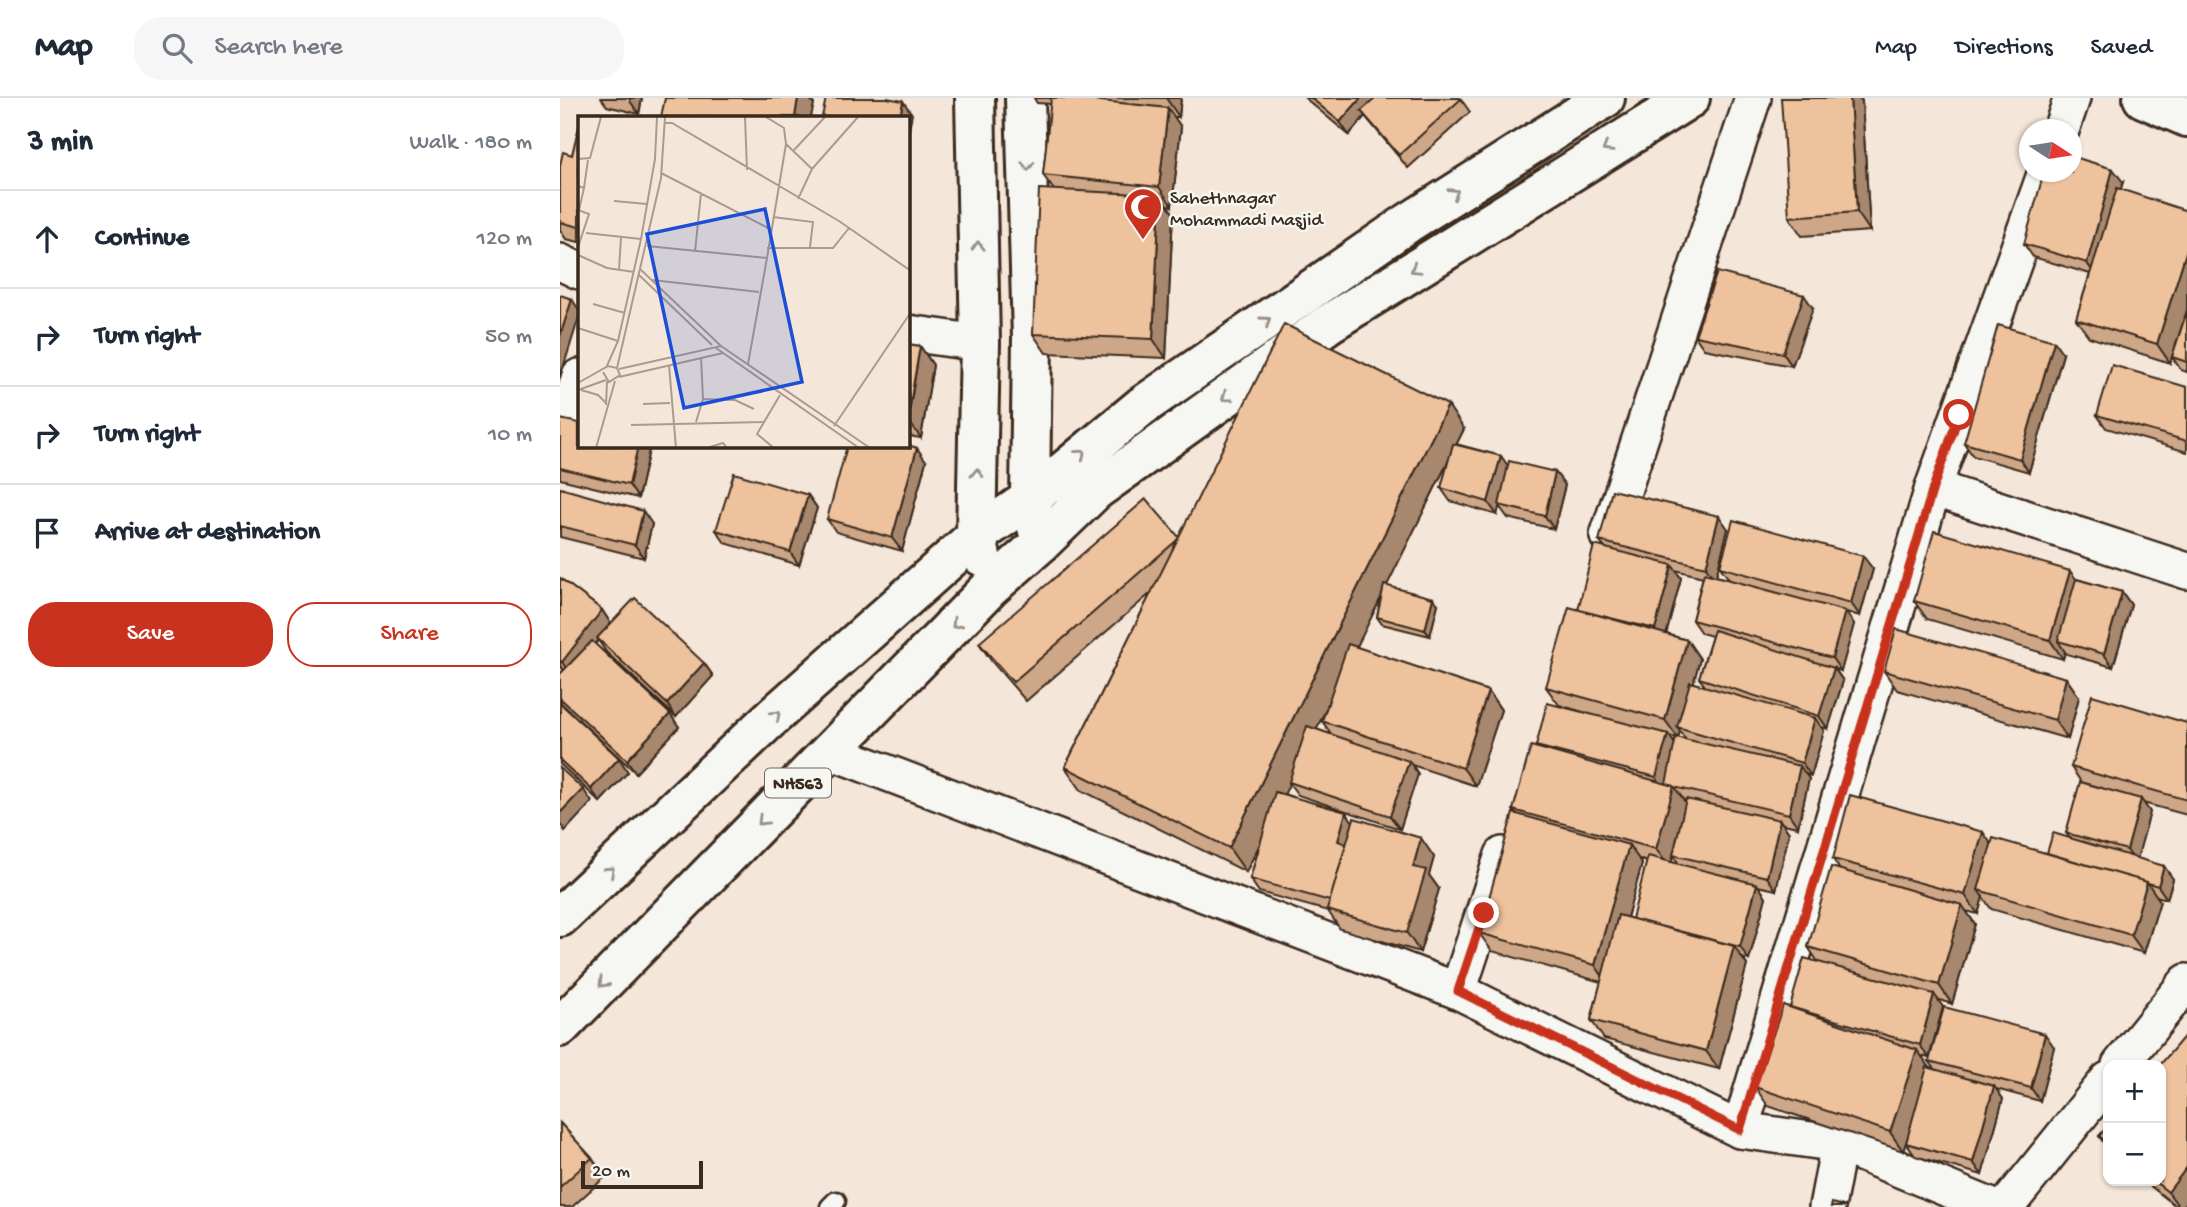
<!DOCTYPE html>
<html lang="en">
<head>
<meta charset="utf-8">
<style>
	:root { --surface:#fff; --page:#f6f6f7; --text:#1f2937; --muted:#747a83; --line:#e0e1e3; --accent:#c8321e }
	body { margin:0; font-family:"Gochi Hand",sans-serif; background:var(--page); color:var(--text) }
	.controls { position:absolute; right:21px; bottom:21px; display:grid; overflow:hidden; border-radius:14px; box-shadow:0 2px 5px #0004 }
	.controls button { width:63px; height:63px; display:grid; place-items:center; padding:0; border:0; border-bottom:2px solid var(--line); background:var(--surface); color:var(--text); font:35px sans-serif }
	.compass { position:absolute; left:1459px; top:21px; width:63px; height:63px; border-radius:50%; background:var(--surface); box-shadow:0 2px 5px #0004; rotate:102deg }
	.scale { position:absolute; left:21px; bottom:18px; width:122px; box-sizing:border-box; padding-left:7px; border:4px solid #3b2a1e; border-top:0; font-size:19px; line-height:24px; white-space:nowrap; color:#3b2a1e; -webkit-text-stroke:5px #f6f6f2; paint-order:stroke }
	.stop { position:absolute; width:21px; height:21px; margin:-16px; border:5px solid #c8321e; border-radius:50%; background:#fff }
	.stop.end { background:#c8321e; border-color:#fff; box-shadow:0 2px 7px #0008 }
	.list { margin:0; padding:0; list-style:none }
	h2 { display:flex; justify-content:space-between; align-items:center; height:91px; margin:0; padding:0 28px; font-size:30px }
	h2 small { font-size:23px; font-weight:400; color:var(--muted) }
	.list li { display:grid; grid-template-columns:46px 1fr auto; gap:21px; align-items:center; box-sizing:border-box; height:98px; padding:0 28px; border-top:2px solid var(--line) }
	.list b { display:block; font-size:26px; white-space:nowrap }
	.list em { font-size:23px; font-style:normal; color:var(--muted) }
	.actions { display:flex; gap:14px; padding:21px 28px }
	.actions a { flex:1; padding:16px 0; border:2px solid var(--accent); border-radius:28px; text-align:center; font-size:24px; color:var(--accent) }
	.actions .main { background:var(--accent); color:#fff }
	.icon { flex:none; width:38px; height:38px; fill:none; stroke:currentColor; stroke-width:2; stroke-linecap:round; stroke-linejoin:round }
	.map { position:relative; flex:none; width:1627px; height:1109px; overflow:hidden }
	header { display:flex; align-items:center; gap:42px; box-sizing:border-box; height:98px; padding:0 35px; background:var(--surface); border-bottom:2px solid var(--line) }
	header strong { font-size:33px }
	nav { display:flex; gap:38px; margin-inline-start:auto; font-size:24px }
	.search { width:490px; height:63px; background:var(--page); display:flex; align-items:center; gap:18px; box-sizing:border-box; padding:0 24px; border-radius:28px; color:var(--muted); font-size:26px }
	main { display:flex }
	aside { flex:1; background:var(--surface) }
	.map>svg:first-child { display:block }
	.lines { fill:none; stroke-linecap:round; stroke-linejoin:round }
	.lane-casing { stroke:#3b2a1e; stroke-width:23 }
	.street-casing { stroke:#3b2a1e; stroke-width:40 }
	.primary-casing { stroke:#3b2a1e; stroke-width:44 }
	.highway-casing { stroke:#3b2a1e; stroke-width:44 }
	.lane { stroke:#f6f6f2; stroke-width:18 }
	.street { stroke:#f6f6f2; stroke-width:35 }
	.primary { stroke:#f6f6f2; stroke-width:38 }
	.highway { stroke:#f6f6f2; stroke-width:38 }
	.wall { fill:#cda787; stroke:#3b2a1e; stroke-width:2; fill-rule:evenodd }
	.shaded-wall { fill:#a7886e; stroke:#3b2a1e; stroke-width:2 }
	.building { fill:#eec29d; stroke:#3b2a1e; stroke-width:2 }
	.oneway { stroke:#989088 }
	.route { stroke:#c8321e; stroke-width:9 }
	.labels { text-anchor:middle; stroke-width:5; stroke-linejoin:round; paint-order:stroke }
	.shield { fill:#f6f6f2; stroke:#73675e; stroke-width:2 }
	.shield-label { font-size:18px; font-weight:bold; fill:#3b2a1e }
	.poi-label { font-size:19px; fill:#3b2a1e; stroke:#f6f6f2; text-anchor:start }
	.inset-road { fill:none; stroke:#aa9b8e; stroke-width:2 }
	.view { fill:#1d4ed8; fill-opacity:0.15; stroke:#1d4ed8; stroke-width:3.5 }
	.inset-edge { fill:none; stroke:#3b2a1e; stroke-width:3.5 }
</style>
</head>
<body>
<header>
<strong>Map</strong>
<div class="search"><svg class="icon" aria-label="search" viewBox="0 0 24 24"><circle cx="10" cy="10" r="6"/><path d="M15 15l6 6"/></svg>Search here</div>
<nav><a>Map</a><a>Directions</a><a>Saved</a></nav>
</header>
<main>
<aside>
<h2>3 min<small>Walk · 180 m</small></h2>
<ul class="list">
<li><svg class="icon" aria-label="ahead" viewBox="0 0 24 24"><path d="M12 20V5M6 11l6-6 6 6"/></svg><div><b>Continue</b></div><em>120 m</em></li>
<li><svg class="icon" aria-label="right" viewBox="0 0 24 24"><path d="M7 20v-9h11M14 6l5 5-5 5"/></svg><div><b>Turn right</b></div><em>50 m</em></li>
<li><svg class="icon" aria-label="right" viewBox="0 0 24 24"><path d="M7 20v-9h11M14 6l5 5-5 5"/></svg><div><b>Turn right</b></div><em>10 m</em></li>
<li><svg class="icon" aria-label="arrive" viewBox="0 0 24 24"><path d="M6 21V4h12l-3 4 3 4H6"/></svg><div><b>Arrive at destination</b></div></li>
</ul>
<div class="actions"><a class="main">Save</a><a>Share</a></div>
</aside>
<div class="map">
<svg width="1627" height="1109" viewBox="0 0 1627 1109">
	<rect width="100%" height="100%" fill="#f4e6d8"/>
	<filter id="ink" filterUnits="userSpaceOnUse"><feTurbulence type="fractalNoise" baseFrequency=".0143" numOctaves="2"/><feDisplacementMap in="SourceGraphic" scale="14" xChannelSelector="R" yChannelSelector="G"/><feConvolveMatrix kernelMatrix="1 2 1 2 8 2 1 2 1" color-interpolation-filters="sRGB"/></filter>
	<g filter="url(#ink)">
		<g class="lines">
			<defs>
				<polyline id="lane" points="270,1109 276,1103"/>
				<g id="street">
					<polyline points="1501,32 1512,0"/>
					<polyline points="0,164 19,173"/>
					<polyline points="348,235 420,245"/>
					<polyline points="0,356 19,279"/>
					<polyline points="1373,390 1627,473"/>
					<polyline points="1048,438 1193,0"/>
					<polyline points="270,653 898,893 1180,1032"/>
					<polyline points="898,893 943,757"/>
					<polyline points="1560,967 1627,884"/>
					<polyline points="1267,1109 1279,1046"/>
					<polyline points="1432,1109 1279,1046 1180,1032 1373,390 1486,74"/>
					<polyline points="1446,1109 1548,982"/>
				</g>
				<g id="primary">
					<polyline points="1583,0 1627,19"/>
					<polyline points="470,401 582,308 848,125 1045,0"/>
					<polyline points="481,445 536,392 768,226 1130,0"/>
				</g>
				<g id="highway">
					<polyline points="415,0 420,245 416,438 421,458"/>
					<polyline points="0,819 209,622 416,438 470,401"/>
					<polyline points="0,929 430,490 481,445 470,401 472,240 465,0"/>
				</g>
			</defs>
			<use href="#lane" class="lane-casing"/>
			<use href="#street" class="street-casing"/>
			<use href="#primary" class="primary-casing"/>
			<use href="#highway" class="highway-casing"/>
			<use href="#lane" class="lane"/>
			<use href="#street" class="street"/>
			<use href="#primary" class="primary"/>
			<use href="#highway" class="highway"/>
		</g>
		<g class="wall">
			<polygon points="41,0 82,0 79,16 47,8"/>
			<polygon points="474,0 621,0 619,19 614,19 621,29 612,108 607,107 613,115 606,260 486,255 473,236 494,92 483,77 491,6 477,5"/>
			<polygon points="745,0 900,0 910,14 848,70 805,18 789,37"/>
			<polygon points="1302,4 1310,133 1242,138 1229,119"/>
			<polygon points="19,29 19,144 6,141 0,132 0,67 12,57"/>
			<polygon points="1563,84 1560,92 1627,213 1627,274 1621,272 1612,259 1610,265 1529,239 1516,221 1530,176 1473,159 1464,146"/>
			<polygon points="1253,210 1232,268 1144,251 1135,238"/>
			<polygon points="348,246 360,248 373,267 361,340 348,338"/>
			<polygon points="1503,256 1469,374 1413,358 1404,345"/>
			<polygon points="1627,289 1627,354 1546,330 1537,317"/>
			<polygon points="0,321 19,348 86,348 89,352 78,400 0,381"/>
			<path d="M904,331L896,346L941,358L948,369L995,374L1005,387L994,431L948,420L939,408L937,417L890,403L881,390L889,362L826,488L878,506L870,538L822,526L817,519L822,496L796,549L928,593L941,612L916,688L852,667L858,676L840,731L738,697L729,685L724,696L793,723L874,759L869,777L879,791L860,854L780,831L768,813L699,794L690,781L701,742L686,774L521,692L505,669L591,495L466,603L432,564L419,545L619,439ZM767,609L762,623L772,637L756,631Z"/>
			<polygon points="366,363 342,453 276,434 267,421"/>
			<polygon points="0,390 92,426 84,460 0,439"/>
			<polygon points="248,397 257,410 239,467 165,445 156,432"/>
			<path d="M1168,431L1156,478L1169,481L1160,469L1313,471L1300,518L1286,514L1294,526L1281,573L1275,571L1283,583L1268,631L1262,629L1264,633L1251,678L1246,676L1249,681L1238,729L1223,726L1229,735L1216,792L1198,788L1206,799L1189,862L1182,860L1187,867L1159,971L1044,941L1031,922L1041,884L932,853L919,835L955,715L953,712L978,650L976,648L1027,615L999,607L986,589L1044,449L1039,443ZM1115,472L1143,479L1132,522L1141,535L1152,538L1139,580L1145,588L1133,585L1140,561L1127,542L1106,536L1121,480ZM1120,633L1126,642L1118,640ZM1109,638L1116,640L1115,646ZM1115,750L1113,757L1119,766L1111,764ZM1079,761L1087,764L1073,821L1067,820L1082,766Z"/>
			<polygon points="0,480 42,512 51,526 144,565 153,578 116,619 46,554 38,542 35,546 110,616 119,629 76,675 0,604 0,576 4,572 0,568"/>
			<polygon points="1517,481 1562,494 1571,507 1553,569 1507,556 1505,554 1503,561 1367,521 1354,503"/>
			<polygon points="1324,573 1506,580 1519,599 1508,641 1337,592"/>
			<polygon points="0,605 68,674 40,704 0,666"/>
			<polygon points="1627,625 1627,717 1583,705 1590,714 1577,760 1613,781 1607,801 1596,798 1600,803 1584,855 1431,811 1423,799 1418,816 1406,813 1415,826 1392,906 1377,901 1369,960 1361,958 1370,970 1375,971 1369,963 1494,949 1480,1003 1436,991 1443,1001 1422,1077 1355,1058 1346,1045 1347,1041 1343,1053 1208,1008 1195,989 1230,909 1258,864 1248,849 1280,772 1273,761 1431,746 1487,755 1510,740 1506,735 1521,684 1511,669"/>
			<polygon points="0,1025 32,1060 45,1079 12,1109 0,1109"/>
			<polygon points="1548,1028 1548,1051 1539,1038"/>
			<polygon points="1584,1083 1601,1083 1627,1104 1623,1109 1617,1109"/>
		</g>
		<g class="shaded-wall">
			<polygon points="70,0 82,0 79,16 70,3"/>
			<polygon points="238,0 249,0 254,6 251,19 235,19"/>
			<polygon points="606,0 621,0 619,19"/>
			<polygon points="801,0 821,0 801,13 805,18 789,37 780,24"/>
			<polygon points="1290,0 1300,0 1302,4 1310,133 1297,114"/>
			<polygon points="343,3 352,16 348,37 348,19 340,19"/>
			<polygon points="608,10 621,29 612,108 599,89"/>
			<polygon points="1553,71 1563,84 1536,178 1527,165"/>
			<polygon points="600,97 613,115 606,260 593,241"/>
			<polygon points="1627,151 1627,212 1610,265 1597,246"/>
			<polygon points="1244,197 1253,210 1232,268 1223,255"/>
			<polygon points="12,201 19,212 19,219 0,280 0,238"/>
			<polygon points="1494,243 1503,256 1469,374 1460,361"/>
			<polygon points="360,248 373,267 361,340 348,322"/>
			<polygon points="888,307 904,331 686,774 669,750"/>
			<polygon points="78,348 86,348 89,352 78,400 69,387"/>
			<polygon points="357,350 366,363 342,453 332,440"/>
			<polygon points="941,358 950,371 937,417 928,404"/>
			<polygon points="995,374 1005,387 994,431 985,418"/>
			<polygon points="248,397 257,410 239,467 230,454"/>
			<polygon points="83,413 92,426 84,460 75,447"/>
			<polygon points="1159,418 1168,431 1155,482 1146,469"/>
			<polygon points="1303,458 1313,471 1300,518 1291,505"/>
			<polygon points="1112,467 1121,480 1104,545 1095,531"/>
			<polygon points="1510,473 1524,491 1498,543 1505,554 1503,561 1490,542"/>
			<polygon points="1562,494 1571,507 1553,569 1544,556"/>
			<polygon points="873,500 878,506 870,538 865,532"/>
			<polygon points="42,512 51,526 11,577 2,564"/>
			<polygon points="1285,513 1294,526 1281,573 1272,560"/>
			<polygon points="1127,542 1140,561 1121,630 1117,629 1120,633 1118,640 1105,622"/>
			<polygon points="144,565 153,578 116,619 107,606"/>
			<polygon points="1274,570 1283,583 1268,631 1259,618"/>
			<polygon points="1506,580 1519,599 1508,641 1495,622"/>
			<polygon points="928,593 941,612 916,688 903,670"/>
			<polygon points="110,616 119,629 76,675 67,662"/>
			<polygon points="1255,620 1264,633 1251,678 1242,665"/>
			<polygon points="1108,636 1117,649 1105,692 1096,679"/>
			<polygon points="59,660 68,674 40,704 31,691"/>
			<polygon points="849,663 858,676 840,731 830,718"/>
			<polygon points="1240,668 1249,681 1238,729 1229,716"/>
			<polygon points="1114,688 1127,707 1110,770 1096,751"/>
			<polygon points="23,691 32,704 5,733 0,725 0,715"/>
			<polygon points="1581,701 1590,714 1576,765 1567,752"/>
			<polygon points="786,714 795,727 798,760 782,817 773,804 778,743"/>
			<polygon points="1220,722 1229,735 1216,792 1207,779"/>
			<polygon points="1423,734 1436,753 1418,792 1423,799 1418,816 1405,797"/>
			<polygon points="861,740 874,759 869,777 879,791 860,854 847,835 853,769"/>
			<polygon points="1069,747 1082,766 1048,886 1035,867"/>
			<polygon points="1604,768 1613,781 1607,801 1598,788"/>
			<polygon points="1587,784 1600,803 1584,855 1571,837"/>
			<polygon points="1197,786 1206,799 1189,862 1180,849"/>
			<polygon points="1402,807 1415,826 1392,906 1379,887"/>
			<polygon points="1174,848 1187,867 1159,971 1146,953"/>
			<polygon points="1374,896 1383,909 1369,960 1360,947"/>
			<polygon points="1485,936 1494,949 1480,1003 1471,990"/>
			<polygon points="1357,952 1371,971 1343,1053 1330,1034"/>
			<polygon points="1434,988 1443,1001 1422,1077 1413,1064"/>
			<polygon points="1627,1069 1627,1104 1623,1109 1619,1109 1608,1094"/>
		</g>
		<g class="building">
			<polygon points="105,0 238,0 235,19 101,19"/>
			<polygon points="266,0 327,0 343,3 340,19 262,19"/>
			<polygon points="491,0 512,0 608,10 599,89 483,77"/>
			<polygon points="751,0 801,0 780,24"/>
			<polygon points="816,0 900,0 901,1 839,57 801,13"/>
			<polygon points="1221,0 1290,0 1297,114 1229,119"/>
			<polygon points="19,29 19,129 0,124 0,67 3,54 12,57"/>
			<polygon points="1511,58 1553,71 1527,165 1464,146 1484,74 1511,74"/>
			<polygon points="1557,90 1627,113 1627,151 1597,246 1516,221"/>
			<polygon points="479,91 600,97 593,241 473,236"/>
			<polygon points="1157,174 1244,197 1223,255 1135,238"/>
			<polygon points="0,197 12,201 0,238"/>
			<polygon points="1627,213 1627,264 1612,259"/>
			<polygon points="724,226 888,307 669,750 505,669"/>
			<polygon points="1438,227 1494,243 1460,361 1404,345"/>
			<polygon points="348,246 360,248 348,318"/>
			<polygon points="1552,267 1627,289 1627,343 1537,317"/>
			<polygon points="0,321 19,325 19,348 78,348 69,387 0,370"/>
			<polygon points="893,346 941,358 928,404 881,390"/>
			<polygon points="348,347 357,350 332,440 267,421 287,348 348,348"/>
			<polygon points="949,363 995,374 985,418 939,407"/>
			<polygon points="174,375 248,397 230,454 156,432"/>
			<polygon points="0,390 83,413 75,447 0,428"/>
			<polygon points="1052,392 1159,418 1146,469 1039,443"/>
			<polygon points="586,401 619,439 616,443 453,584 419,545"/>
			<polygon points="1173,422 1303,458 1291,505 1160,469"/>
			<polygon points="1374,433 1510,473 1490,542 1354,503"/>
			<polygon points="1034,447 1112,467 1095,531 1018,512"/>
			<polygon points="1144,475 1285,513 1272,560 1132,522"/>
			<polygon points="0,480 42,512 2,564 0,563"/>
			<polygon points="1516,481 1562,494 1544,556 1498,543"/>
			<polygon points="824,487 873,500 865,532 817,519"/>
			<polygon points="75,500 144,565 107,606 37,540"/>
			<polygon points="1009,509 1127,542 1105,622 986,589"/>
			<polygon points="1336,531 1506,580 1495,622 1324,573"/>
			<polygon points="1154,532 1274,570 1259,618 1139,580"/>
			<polygon points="32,543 110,616 67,662 0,600 0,576"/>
			<polygon points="788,546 928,593 903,670 762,623"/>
			<polygon points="1130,584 1255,620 1242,665 1117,629"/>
			<polygon points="1532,597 1627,625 1627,702 1511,669"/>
			<polygon points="0,605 59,660 31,691 0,662"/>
			<polygon points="987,605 1108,636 1096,679 976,648"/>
			<polygon points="747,628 849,663 830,718 729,684"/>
			<polygon points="1116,639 1240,668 1229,716 1114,689 1114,688 1106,686"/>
			<polygon points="971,648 1114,688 1096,751 953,712"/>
			<polygon points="0,670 23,691 0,715"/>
			<polygon points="1520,684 1581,701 1567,752 1506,735"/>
			<polygon points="715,694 786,714 778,743 786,746 770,803 690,781"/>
			<polygon points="1290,697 1423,734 1405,797 1273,761"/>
			<polygon points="1126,701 1220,722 1207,779 1113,757"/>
			<polygon points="953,715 1069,747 1035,867 919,835"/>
			<polygon points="794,720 861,740 853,769 866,772 847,835 767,812"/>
			<polygon points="1493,735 1604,768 1598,788 1487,755"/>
			<polygon points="1433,740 1587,784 1571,837 1418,792"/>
			<polygon points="1088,758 1197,786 1180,849 1072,821"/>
			<polygon points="1271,769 1402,807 1379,887 1248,849"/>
			<polygon points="1058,817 1174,848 1146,953 1031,922"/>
			<polygon points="1244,860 1374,896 1360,947 1230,909"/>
			<polygon points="1223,907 1357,952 1330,1034 1195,989"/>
			<polygon points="1384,909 1485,936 1471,990 1369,963"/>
			<polygon points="1627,935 1627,1069 1608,1094 1594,1083 1601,1083 1601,967 1600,967"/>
			<polygon points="1367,969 1434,988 1413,1064 1346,1045"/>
			<polygon points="0,1025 32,1060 0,1089"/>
			<polygon points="1548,1028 1548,1045 1539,1038"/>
			<polygon points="1272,1105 1287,1109 1271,1109"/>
		</g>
		<defs><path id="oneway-chevron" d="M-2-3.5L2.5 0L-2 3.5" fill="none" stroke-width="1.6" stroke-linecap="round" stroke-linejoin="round" transform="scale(1.75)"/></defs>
		<g class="oneway">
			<use href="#oneway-chevron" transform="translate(1047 50) rotate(148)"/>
			<use href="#oneway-chevron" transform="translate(468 68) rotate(89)"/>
			<use href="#oneway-chevron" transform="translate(894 95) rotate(-32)"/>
			<use href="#oneway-chevron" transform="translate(418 148) rotate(-91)"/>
			<use href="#oneway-chevron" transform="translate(855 171) rotate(148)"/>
			<use href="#oneway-chevron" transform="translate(706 223) rotate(-35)"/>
			<use href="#oneway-chevron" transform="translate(666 299) rotate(144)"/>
			<use href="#oneway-chevron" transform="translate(521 356) rotate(-40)"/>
			<use href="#oneway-chevron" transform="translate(417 375) rotate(-88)"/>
			<use href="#oneway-chevron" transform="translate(396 526) rotate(135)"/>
			<use href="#oneway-chevron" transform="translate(216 617) rotate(-42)"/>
			<use href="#oneway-chevron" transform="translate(202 723) rotate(135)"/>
			<use href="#oneway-chevron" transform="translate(50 773) rotate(-43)"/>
			<use href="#oneway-chevron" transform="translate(43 885) rotate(134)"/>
		</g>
	</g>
	<g class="lines" filter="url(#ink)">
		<polyline class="route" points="924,815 898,893 1180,1032 1373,390 1399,317"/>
	</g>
	<defs>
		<symbol id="mosque-pin" viewBox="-11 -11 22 30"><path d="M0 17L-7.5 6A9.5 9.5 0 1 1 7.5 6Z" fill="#c8321e" stroke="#f6f6f2"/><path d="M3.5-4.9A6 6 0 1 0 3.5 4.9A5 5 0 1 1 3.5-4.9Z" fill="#fff"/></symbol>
	</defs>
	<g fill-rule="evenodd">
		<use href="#mosque-pin" x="561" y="87" width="44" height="60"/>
	</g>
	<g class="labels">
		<rect class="shield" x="205" y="670.5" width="66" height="29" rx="5"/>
		<g class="shield-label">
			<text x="238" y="691">NH563</text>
		</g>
		<g class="poi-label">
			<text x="610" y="105">Sahethnagar<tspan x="610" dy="22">Mohammadi Masjid</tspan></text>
		</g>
	</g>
	<g transform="translate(18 18)">
		<rect width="332" height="332" fill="#f4e6d8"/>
		<path class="inset-road" d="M167,1L169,54M188,1L206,12L208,28L234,53L220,83M87,7H94L261,105L333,155M216,34L247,1M0,43L12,42L23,1M234,53L280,1M83,57L192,113M0,70L6,72L1,94M6,72L10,44M36,85L69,88M0,94L11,98L0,131M195,101L235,106L232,131M8,117L63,123M69,130L189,142L208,28M189,132H255L271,112M117,136L123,77M0,139L29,152L56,156M62,153L143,230M41,154L43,121M61,159L134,229M74,164L181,176M15,188L47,197M0,212L40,225M138,232L281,332M170,248L189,142M91,249L98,332M28,252L40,225L63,123L77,43L79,1M39,252L83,62L87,1M41,253L143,230L292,332M41,261L145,237M0,267L30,250L39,252L42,259L31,266L25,256M0,274L28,264M3,274L20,279L28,287M125,283L157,284L176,293M65,288L92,287M28,289L29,265M118,306L125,283L123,241M53,309L186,306M256,310L333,196M18,332L37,265M129,332L145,327L149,332M196,332L179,318L202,279"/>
		<path class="view" d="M187,93L224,266L106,292L69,118Z"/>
		<rect width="332" height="332" class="inset-edge"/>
	</g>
</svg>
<div class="controls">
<button>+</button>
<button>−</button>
</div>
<svg class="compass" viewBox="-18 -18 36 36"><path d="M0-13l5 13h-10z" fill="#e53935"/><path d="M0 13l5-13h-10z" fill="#747a83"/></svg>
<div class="scale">20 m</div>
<div class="stop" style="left:1399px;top:317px"></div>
<div class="stop end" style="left:924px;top:815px"></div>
</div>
</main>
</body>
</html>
